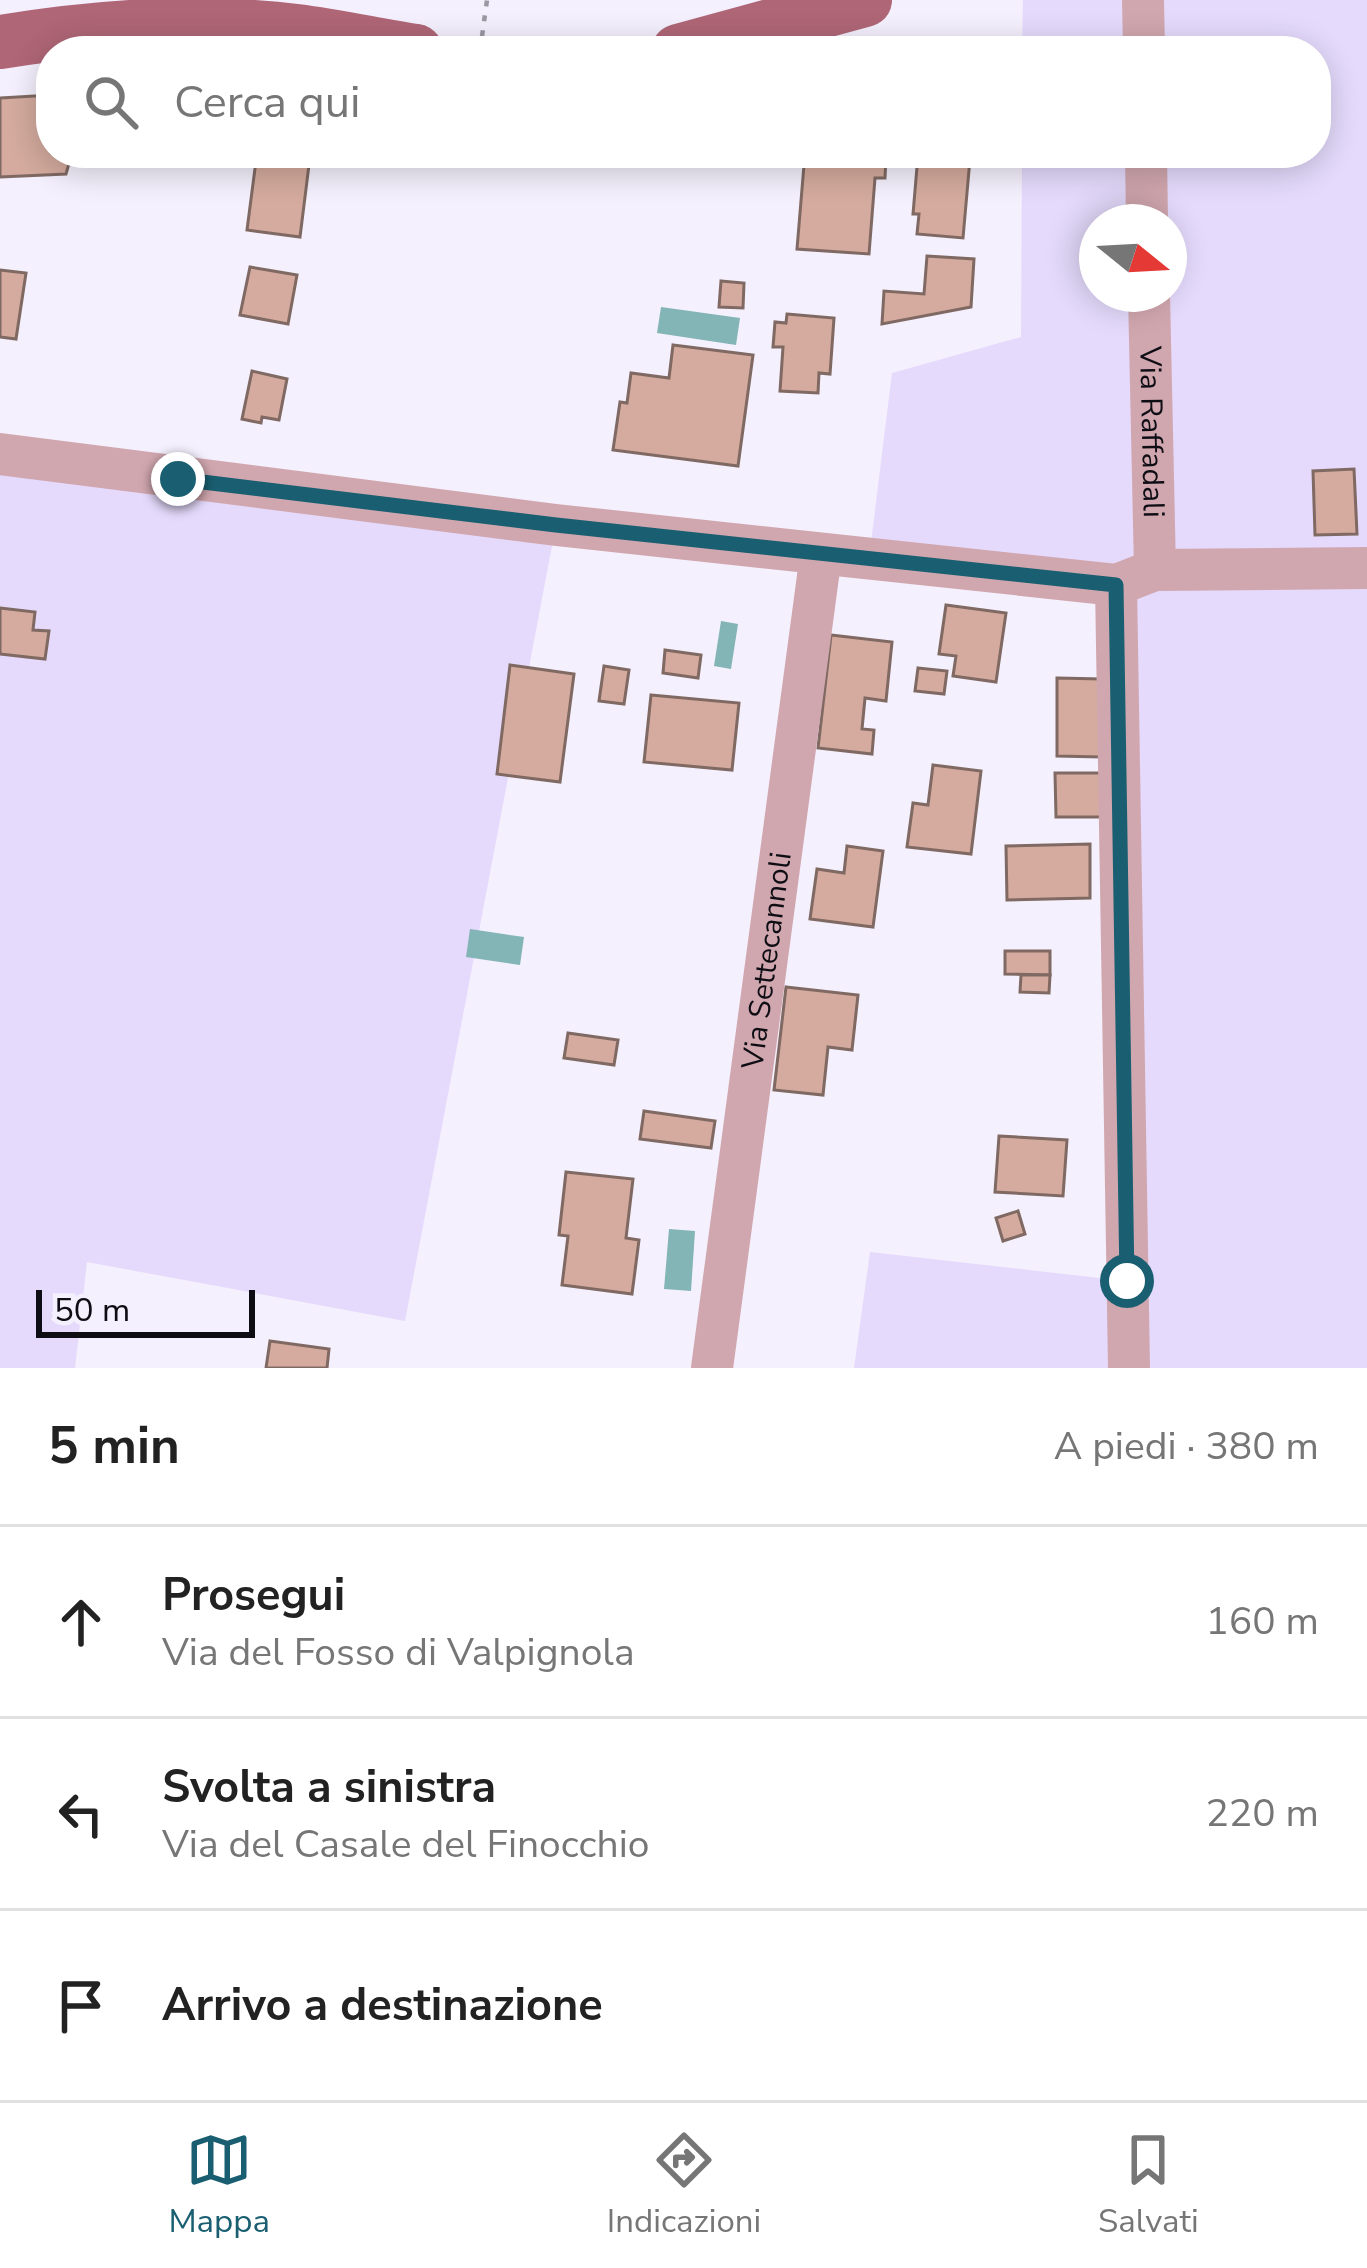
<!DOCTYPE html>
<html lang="it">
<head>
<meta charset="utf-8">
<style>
	:root { --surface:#fff; --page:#f2f2f2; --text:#222; --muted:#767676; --line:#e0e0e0; --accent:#1a5f71 }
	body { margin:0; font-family:"Nunito Sans",sans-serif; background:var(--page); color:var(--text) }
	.compass { position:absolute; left:1079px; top:204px; width:108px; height:108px; border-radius:50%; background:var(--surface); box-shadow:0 6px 30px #0003; rotate:108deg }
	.scale { position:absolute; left:36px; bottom:30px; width:219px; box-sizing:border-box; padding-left:12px; border:6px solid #0f0d14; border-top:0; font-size:33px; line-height:42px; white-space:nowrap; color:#0f0d14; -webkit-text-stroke:9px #f4f0fd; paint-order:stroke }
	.stop { position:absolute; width:36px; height:36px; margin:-27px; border:9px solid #1a5f71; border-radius:50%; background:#fff }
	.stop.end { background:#1a5f71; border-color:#fff; box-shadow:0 3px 12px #0008 }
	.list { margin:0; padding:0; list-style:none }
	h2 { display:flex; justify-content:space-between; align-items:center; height:156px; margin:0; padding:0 48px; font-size:51px }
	h2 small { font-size:39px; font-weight:400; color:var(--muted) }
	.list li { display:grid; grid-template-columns:78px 1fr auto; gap:36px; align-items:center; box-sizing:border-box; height:192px; padding:0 48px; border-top:3px solid var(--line) }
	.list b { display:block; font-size:45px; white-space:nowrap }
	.list p { margin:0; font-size:39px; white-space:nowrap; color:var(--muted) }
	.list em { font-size:39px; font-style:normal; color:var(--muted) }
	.icon { flex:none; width:66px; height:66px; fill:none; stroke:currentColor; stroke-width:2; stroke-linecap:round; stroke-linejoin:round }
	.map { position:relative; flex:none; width:1367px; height:1368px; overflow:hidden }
	.search { position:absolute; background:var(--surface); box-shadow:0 6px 30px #0003; left:36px; right:36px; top:36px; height:132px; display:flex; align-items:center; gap:30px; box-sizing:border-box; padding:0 42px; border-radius:48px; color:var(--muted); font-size:45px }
	.sheet { height:732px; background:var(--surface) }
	nav { display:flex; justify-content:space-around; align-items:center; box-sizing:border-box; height:168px; border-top:3px solid var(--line); background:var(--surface); font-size:33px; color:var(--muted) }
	nav a { display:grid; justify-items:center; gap:6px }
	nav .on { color:var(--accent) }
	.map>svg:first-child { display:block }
	.green { fill:#e5dafc; fill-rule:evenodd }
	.water { fill:#83b4b6 }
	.building { fill:#d4ab9e; stroke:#7f6962; stroke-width:3 }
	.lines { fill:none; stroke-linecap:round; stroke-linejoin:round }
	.path { stroke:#9b98a3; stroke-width:4.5; stroke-dasharray:6 9; stroke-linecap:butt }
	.minor { stroke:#d1a7af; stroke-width:42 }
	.major { stroke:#af6677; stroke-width:54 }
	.route { stroke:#1a5f71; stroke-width:15 }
	.labels { text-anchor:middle; stroke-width:9; stroke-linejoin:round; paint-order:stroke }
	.street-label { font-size:30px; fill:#0f0d14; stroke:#f4f0fd }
</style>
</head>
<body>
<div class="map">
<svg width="1367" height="1368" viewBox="0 0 1367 1368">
	<rect width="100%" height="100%" fill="#f4f0fd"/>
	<g class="green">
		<path d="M1023,0H1367V1368H854L870,1252L1126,1281L1116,586L869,559L892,373L1021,337L1022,153H1316V51H1022ZM1097,222H1169V294H1097Z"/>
		<polygon points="0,454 556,525 405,1321 87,1262 75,1368 0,1368"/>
	</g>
	<g class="water">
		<polygon points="661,307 740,318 736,345 657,333"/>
		<polygon points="721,621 738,624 731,669 714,666"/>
		<polygon points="470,929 524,937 520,965 466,957"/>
		<polygon points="669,1229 695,1231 691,1291 664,1289"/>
	</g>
	<g class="building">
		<polygon points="51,95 51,153 72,153 66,174 0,177 0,98"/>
		<polygon points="257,153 310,157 300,237 247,230"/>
		<polygon points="805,153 886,156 885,178 875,178 869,254 797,249"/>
		<polygon points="918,155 970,159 963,238 917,234 919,214 913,214"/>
		<polygon points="927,256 974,259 971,307 882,324 884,291 924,294"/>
		<polygon points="250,267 297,275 288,324 240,315"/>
		<polygon points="0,270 26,273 16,339 0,337"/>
		<polygon points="721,281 744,283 743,308 719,307"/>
		<polygon points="787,314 834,318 830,374 819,373 818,393 780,391 783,347 773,347 775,322 786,323"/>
		<polygon points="673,345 753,355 738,466 613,450 620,402 627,403 631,373 669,378"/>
		<polygon points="252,371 287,379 279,420 262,417 261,423 242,419"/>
		<polygon points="1354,469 1357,534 1315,535 1313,471"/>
		<polygon points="946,605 1006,613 996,682 953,676 956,656 939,654"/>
		<polygon points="0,608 35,612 33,630 49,631 45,659 0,654"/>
		<polygon points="831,635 892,642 886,701 865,698 862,729 874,730 872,754 818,748"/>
		<polygon points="665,650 701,655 698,678 663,673"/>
		<polygon points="510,665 574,674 560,782 497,774"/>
		<polygon points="604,666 629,670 624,704 599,701"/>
		<polygon points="918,668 947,671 944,694 915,691"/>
		<polygon points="1057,678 1101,679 1101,757 1057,756"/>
		<polygon points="651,695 739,703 732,770 644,762"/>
		<polygon points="933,765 981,771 971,854 907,847 913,803 928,805"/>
		<polygon points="1055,773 1102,773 1103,817 1056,817"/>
		<polygon points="1090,844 1090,898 1007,900 1006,846"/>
		<polygon points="847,846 883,851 873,927 810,919 817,869 844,873"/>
		<polygon points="1005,951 1050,951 1050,975 1005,974"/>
		<polygon points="1021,975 1050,975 1049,993 1020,992"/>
		<polygon points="786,987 858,995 852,1050 828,1047 823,1095 774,1090"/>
		<polygon points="568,1033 618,1040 614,1065 564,1058"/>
		<polygon points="644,1111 715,1121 711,1148 640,1139"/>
		<polygon points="999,1136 1067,1140 1063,1196 995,1192"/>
		<polygon points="566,1172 633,1179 626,1238 639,1240 632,1294 562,1285 568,1236 559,1235"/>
		<polygon points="1018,1211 1025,1234 1003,1241 996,1218"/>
		<polygon points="270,1341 329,1349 327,1368 266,1368"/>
	</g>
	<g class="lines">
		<polyline class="path" points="480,51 487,0"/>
		<g class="minor">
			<polyline points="1143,0 1144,51"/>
			<polyline points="1146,153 1147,222"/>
			<path id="s1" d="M1149,294L1155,570"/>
			<polyline points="0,454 556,525 1116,585 1155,570 1367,568"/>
			<polyline points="1116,585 1129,1368"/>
			<path id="s2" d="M712,1368L821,554"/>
		</g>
		<g class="major">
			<path d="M0,42C99,26 197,19 297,31C337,36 377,45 416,51"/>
			<polyline points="678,51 865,0"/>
		</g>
	</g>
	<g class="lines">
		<polyline class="route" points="178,479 556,525 1116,585 1127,1281"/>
	</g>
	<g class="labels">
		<g class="street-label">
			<text dy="10" stroke="none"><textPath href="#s1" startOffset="138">Via Raffadali</textPath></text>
			<text dy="10" stroke="none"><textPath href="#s2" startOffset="411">Via Settecannoli</textPath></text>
		</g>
	</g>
</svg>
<svg class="compass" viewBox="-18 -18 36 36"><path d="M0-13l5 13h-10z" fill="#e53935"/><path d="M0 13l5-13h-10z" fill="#767676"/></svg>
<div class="scale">50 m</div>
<div class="stop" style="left:1127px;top:1281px"></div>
<div class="stop end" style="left:178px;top:479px"></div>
<div class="search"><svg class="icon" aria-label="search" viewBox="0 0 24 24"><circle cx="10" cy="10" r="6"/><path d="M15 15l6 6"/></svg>Cerca qui</div>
</div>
<section class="sheet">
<h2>5 min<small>A piedi · 380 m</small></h2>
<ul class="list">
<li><svg class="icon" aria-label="ahead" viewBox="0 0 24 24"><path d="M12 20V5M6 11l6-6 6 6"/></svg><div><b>Prosegui</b><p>Via del Fosso di Valpignola</p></div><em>160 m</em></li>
<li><svg class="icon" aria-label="left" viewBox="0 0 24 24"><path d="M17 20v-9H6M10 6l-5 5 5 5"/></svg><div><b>Svolta a sinistra</b><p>Via del Casale del Finocchio</p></div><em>220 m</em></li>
<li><svg class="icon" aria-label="arrive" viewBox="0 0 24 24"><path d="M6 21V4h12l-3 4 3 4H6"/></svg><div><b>Arrivo a destinazione</b></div></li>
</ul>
</section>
<nav>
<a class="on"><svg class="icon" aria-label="map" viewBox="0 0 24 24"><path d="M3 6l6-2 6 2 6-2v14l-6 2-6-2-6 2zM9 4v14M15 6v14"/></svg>Mappa</a>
<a><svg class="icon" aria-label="directions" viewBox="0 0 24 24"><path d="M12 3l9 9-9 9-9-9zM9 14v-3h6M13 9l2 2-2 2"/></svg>Indicazioni</a>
<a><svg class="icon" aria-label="saved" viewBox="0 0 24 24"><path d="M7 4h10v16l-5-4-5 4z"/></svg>Salvati</a>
</nav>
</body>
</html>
